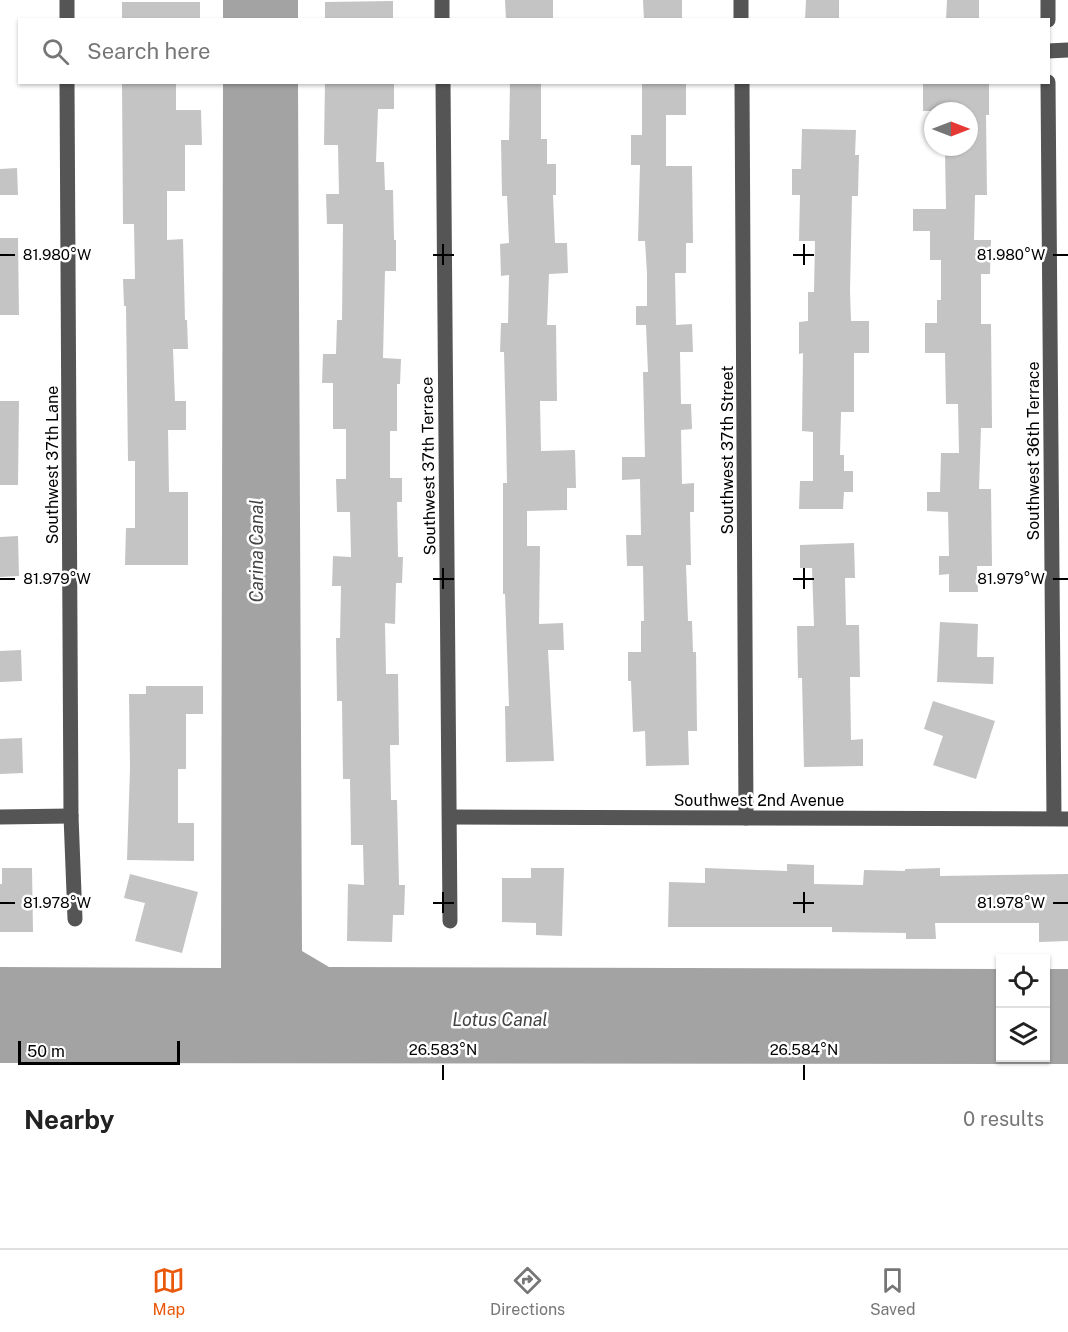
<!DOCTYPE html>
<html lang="en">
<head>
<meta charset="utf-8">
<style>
	:root { --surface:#fff; --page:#f2f2f2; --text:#222; --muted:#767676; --line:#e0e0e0; --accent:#ea580c }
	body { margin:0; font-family:"Public Sans",sans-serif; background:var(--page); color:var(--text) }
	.controls { position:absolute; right:18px; bottom:18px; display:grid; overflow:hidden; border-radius:0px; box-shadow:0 2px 4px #0004 }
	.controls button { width:54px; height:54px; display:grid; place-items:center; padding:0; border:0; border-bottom:2px solid var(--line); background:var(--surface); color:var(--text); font:30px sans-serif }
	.compass { position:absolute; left:924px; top:102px; width:54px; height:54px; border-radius:50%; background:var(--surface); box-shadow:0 2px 4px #0004; rotate:90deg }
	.scale { position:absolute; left:18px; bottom:15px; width:162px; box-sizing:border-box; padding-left:6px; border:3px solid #000; border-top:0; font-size:16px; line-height:21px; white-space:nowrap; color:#000; -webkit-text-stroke:4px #fff; paint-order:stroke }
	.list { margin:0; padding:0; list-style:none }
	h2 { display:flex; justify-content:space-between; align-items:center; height:78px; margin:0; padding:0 24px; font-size:26px }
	h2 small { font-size:20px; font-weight:400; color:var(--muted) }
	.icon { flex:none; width:33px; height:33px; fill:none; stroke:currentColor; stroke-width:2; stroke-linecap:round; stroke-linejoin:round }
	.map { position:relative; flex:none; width:1068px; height:1080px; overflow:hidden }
	.search { position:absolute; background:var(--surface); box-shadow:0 2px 4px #0004; left:18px; right:18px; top:18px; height:66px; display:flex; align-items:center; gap:15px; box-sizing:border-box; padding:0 21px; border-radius:0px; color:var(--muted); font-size:22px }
	.sheet { height:168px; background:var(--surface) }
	nav { display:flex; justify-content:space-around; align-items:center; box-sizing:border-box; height:84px; border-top:2px solid var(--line); background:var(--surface); font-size:16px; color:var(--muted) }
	nav a { display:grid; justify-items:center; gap:3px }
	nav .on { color:var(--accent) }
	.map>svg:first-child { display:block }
	.water { fill:#a3a3a3 }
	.building { fill:#c4c4c4 }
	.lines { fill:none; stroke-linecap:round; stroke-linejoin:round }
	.minor { stroke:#555; stroke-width:15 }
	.ticks { fill:none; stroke:#000; stroke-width:2 }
	.labels { text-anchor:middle; stroke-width:5; stroke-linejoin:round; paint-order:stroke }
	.street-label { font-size:16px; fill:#000; stroke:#fff }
	.water-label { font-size:18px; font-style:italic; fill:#444; stroke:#fff }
	.ticks-label { font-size:15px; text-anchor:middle; fill:#000; stroke:#fff; stroke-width:5; stroke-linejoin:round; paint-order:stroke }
</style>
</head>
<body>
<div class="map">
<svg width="1068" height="1080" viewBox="0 0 1068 1080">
	<rect width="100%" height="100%" fill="#fff"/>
	<g class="water">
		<rect x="223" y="0" width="75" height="19"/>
		<polygon points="223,83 298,83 302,951 329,967 1000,969 1000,1058 1046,1058 1046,969 1068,969 1068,1064 0,1063 0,967 221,968"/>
	</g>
	<g class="building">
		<polygon points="505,0 553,0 553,20 506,20"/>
		<polygon points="643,0 682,0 682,20 644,20"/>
		<polygon points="806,0 839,0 839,20 805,20"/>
		<polygon points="947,0 979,0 979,20 946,20"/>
		<polygon points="393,1 393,20 325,20 325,2"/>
		<rect x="122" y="2" width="78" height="18"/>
		<polygon points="122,82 176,82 176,110 201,110 202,145 185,145 185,191 167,191 167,240 183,239 185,320 187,320 188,349 173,349 175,401 186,401 186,430 168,430 169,492 188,492 188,565 125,565 126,528 135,528 135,461 128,461 126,306 124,306 123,279 135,279 134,224 123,224"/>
		<polygon points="325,82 394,82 394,109 378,109 376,162 384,162 385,190 393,190 394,240 396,240 396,271 385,271 383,358 401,359 400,384 397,384 397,431 390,431 390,478 402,478 402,502 397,502 398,557 403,557 402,583 396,583 395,624 385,623 386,674 398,674 399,745 390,745 391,800 397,800 399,885 405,885 404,915 393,915 392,942 347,941 348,884 364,885 363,845 351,845 350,779 343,779 342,701 337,701 336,638 340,638 341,586 332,586 333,556 351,557 350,512 337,512 336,479 346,479 346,429 333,429 333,383 322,383 323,354 336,354 337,320 342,320 343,224 327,224 326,194 339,194 338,145 324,145"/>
		<polygon points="510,82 541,82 541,139 547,139 547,164 556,164 556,195 553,195 555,243 567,243 568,273 549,274 547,325 556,325 557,401 540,401 541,451 575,450 576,488 567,488 567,510 527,511 527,546 540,546 539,624 563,623 564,650 548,650 554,761 506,762 505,706 509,706 505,594 503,594 503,483 507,483 506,429 504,352 500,352 501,323 508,323 509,275 501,276 500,244 509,243 507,196 502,196 501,140 509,140"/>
		<polygon points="642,82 686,82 686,115 666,115 666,166 692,166 693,243 686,243 686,273 675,273 676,325 692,324 693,352 680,352 681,404 691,404 692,429 681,430 682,484 694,483 694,512 690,512 691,565 686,565 688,621 692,621 693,652 696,652 697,731 688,731 689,765 646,766 645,731 633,732 631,681 628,681 628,652 641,652 641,621 644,621 643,566 627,566 626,535 641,535 640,479 622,480 622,457 645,457 643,372 648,372 646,325 636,325 636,306 647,306 647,273 645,241 638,241 640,165 631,165 631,135 642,135"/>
		<polygon points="939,82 989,82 989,115 986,115 987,195 975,195 974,240 991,240 990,274 981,274 981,324 991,324 992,428 981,428 979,489 991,489 992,566 977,566 978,592 949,592 949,574 939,575 939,556 949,556 948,512 927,511 927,492 940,492 941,453 959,453 958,404 946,404 945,353 925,353 925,323 937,323 937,300 941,300 941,260 930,260 930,231 913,231 913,209 946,209 945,150 955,150 955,147 969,147 969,111 923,111 923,84"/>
		<polygon points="802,129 856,130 855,155 859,155 858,196 852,196 850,291 851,321 869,321 869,353 854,353 854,412 841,412 840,455 844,455 844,471 853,471 853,492 844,492 843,509 799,509 800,481 813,481 813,432 802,431 803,353 799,354 799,322 808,321 808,292 814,292 815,241 799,241 800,195 792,195 792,169 801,169"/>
		<polygon points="17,168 18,195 0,195 0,169"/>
		<polygon points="0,238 18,238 19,315 0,315"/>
		<polygon points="0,401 19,401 18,485 0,485"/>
		<polygon points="18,536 19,576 0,577 0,537"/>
		<polygon points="854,543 855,578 845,578 846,625 859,625 860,677 850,677 851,740 863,739 863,766 804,767 802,678 798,678 797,626 814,626 812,568 800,568 800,545"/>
		<polygon points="940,622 978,624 977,657 994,657 993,684 937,682"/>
		<polygon points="21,650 22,681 0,682 0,651"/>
		<polygon points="146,686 203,686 203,714 186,714 186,769 178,769 178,823 194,823 194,861 127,860 130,769 129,694 146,694"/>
		<polygon points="933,701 995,721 976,779 933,765 943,736 924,729"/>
		<polygon points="22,738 23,773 0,774 0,739"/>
		<polygon points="787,864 814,865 814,884 863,885 864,870 905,871 905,869 940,868 940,876 1068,874 1068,941 1039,942 1039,923 935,923 936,939 906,939 906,933 832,932 832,927 668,927 669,882 705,883 705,868 787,871"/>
		<polygon points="2,868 32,868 33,932 0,932 0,884 2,884"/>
		<polygon points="531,868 564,868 562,936 536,935 536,923 502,922 502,878 531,878"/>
		<polygon points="130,874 198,892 182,953 135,941 145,903 124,898"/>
	</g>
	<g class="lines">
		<g class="minor">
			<polyline points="67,0 67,20"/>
			<polyline points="442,0 442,20"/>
			<polyline points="741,0 741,20"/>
			<polyline points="1048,0 1048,20"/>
			<polyline points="1048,51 1068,50"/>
			<polyline points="67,82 71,816 75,919"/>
			<polyline points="443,82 450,921"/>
			<polyline points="742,82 746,818"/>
			<polyline points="1048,82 1054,818"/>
			<polyline points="0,817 71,816"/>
			<polyline points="450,817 1068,819"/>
		</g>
	</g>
	<path class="ticks" d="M443,244V265M804,244V265M0,255H15M433,255H454M793,255H814M1053,255H1068M443,568V589M804,568V589M0,579H15M433,579H454M793,579H814M1053,579H1068M443,892V913M804,892V913M0,903H15M433,903H454M793,903H814M1053,903H1068M443,1065V1080M804,1065V1080"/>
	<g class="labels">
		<g class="street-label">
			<text transform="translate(727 450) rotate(-90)" y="6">Southwest 37th Street</text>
			<text transform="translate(1033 451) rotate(-90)" y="6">Southwest 36th Terrace</text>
			<text transform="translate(52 465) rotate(-90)" y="6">Southwest 37th Lane</text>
			<text transform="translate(428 466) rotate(-91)" y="6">Southwest 37th Terrace</text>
			<text x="759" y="806">Southwest 2nd Avenue</text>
		</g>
		<g class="water-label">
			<text transform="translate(257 551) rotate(-90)" y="6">Carina Canal</text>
			<text x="500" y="1026">Lotus Canal</text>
		</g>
	</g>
	<g class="ticks-label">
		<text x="1011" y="260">81.980°W</text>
		<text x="57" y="260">81.980°W</text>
		<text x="1011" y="584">81.979°W</text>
		<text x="57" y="584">81.979°W</text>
		<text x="1011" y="908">81.978°W</text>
		<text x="57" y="908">81.978°W</text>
		<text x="443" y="1055">26.583°N</text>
		<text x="804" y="1055">26.584°N</text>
	</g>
</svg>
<div class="controls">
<button><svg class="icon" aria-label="locate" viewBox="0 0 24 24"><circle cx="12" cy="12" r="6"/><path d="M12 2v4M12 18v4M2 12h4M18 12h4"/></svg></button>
<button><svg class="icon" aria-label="layers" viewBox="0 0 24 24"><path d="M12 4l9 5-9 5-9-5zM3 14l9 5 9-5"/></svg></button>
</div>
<svg class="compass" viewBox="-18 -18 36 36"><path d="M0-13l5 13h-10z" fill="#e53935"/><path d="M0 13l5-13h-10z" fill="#767676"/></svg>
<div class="scale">50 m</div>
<div class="search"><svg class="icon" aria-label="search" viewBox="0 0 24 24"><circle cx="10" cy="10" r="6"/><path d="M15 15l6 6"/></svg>Search here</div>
</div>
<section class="sheet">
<h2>Nearby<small>0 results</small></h2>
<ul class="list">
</ul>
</section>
<nav>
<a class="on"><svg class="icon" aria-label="map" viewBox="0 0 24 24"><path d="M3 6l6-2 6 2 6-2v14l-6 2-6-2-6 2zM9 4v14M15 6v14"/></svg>Map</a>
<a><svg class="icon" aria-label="directions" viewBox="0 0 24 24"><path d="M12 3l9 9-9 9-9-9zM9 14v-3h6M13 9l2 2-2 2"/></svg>Directions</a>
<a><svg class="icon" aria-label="saved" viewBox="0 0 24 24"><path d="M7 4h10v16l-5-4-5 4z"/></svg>Saved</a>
</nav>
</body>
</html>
